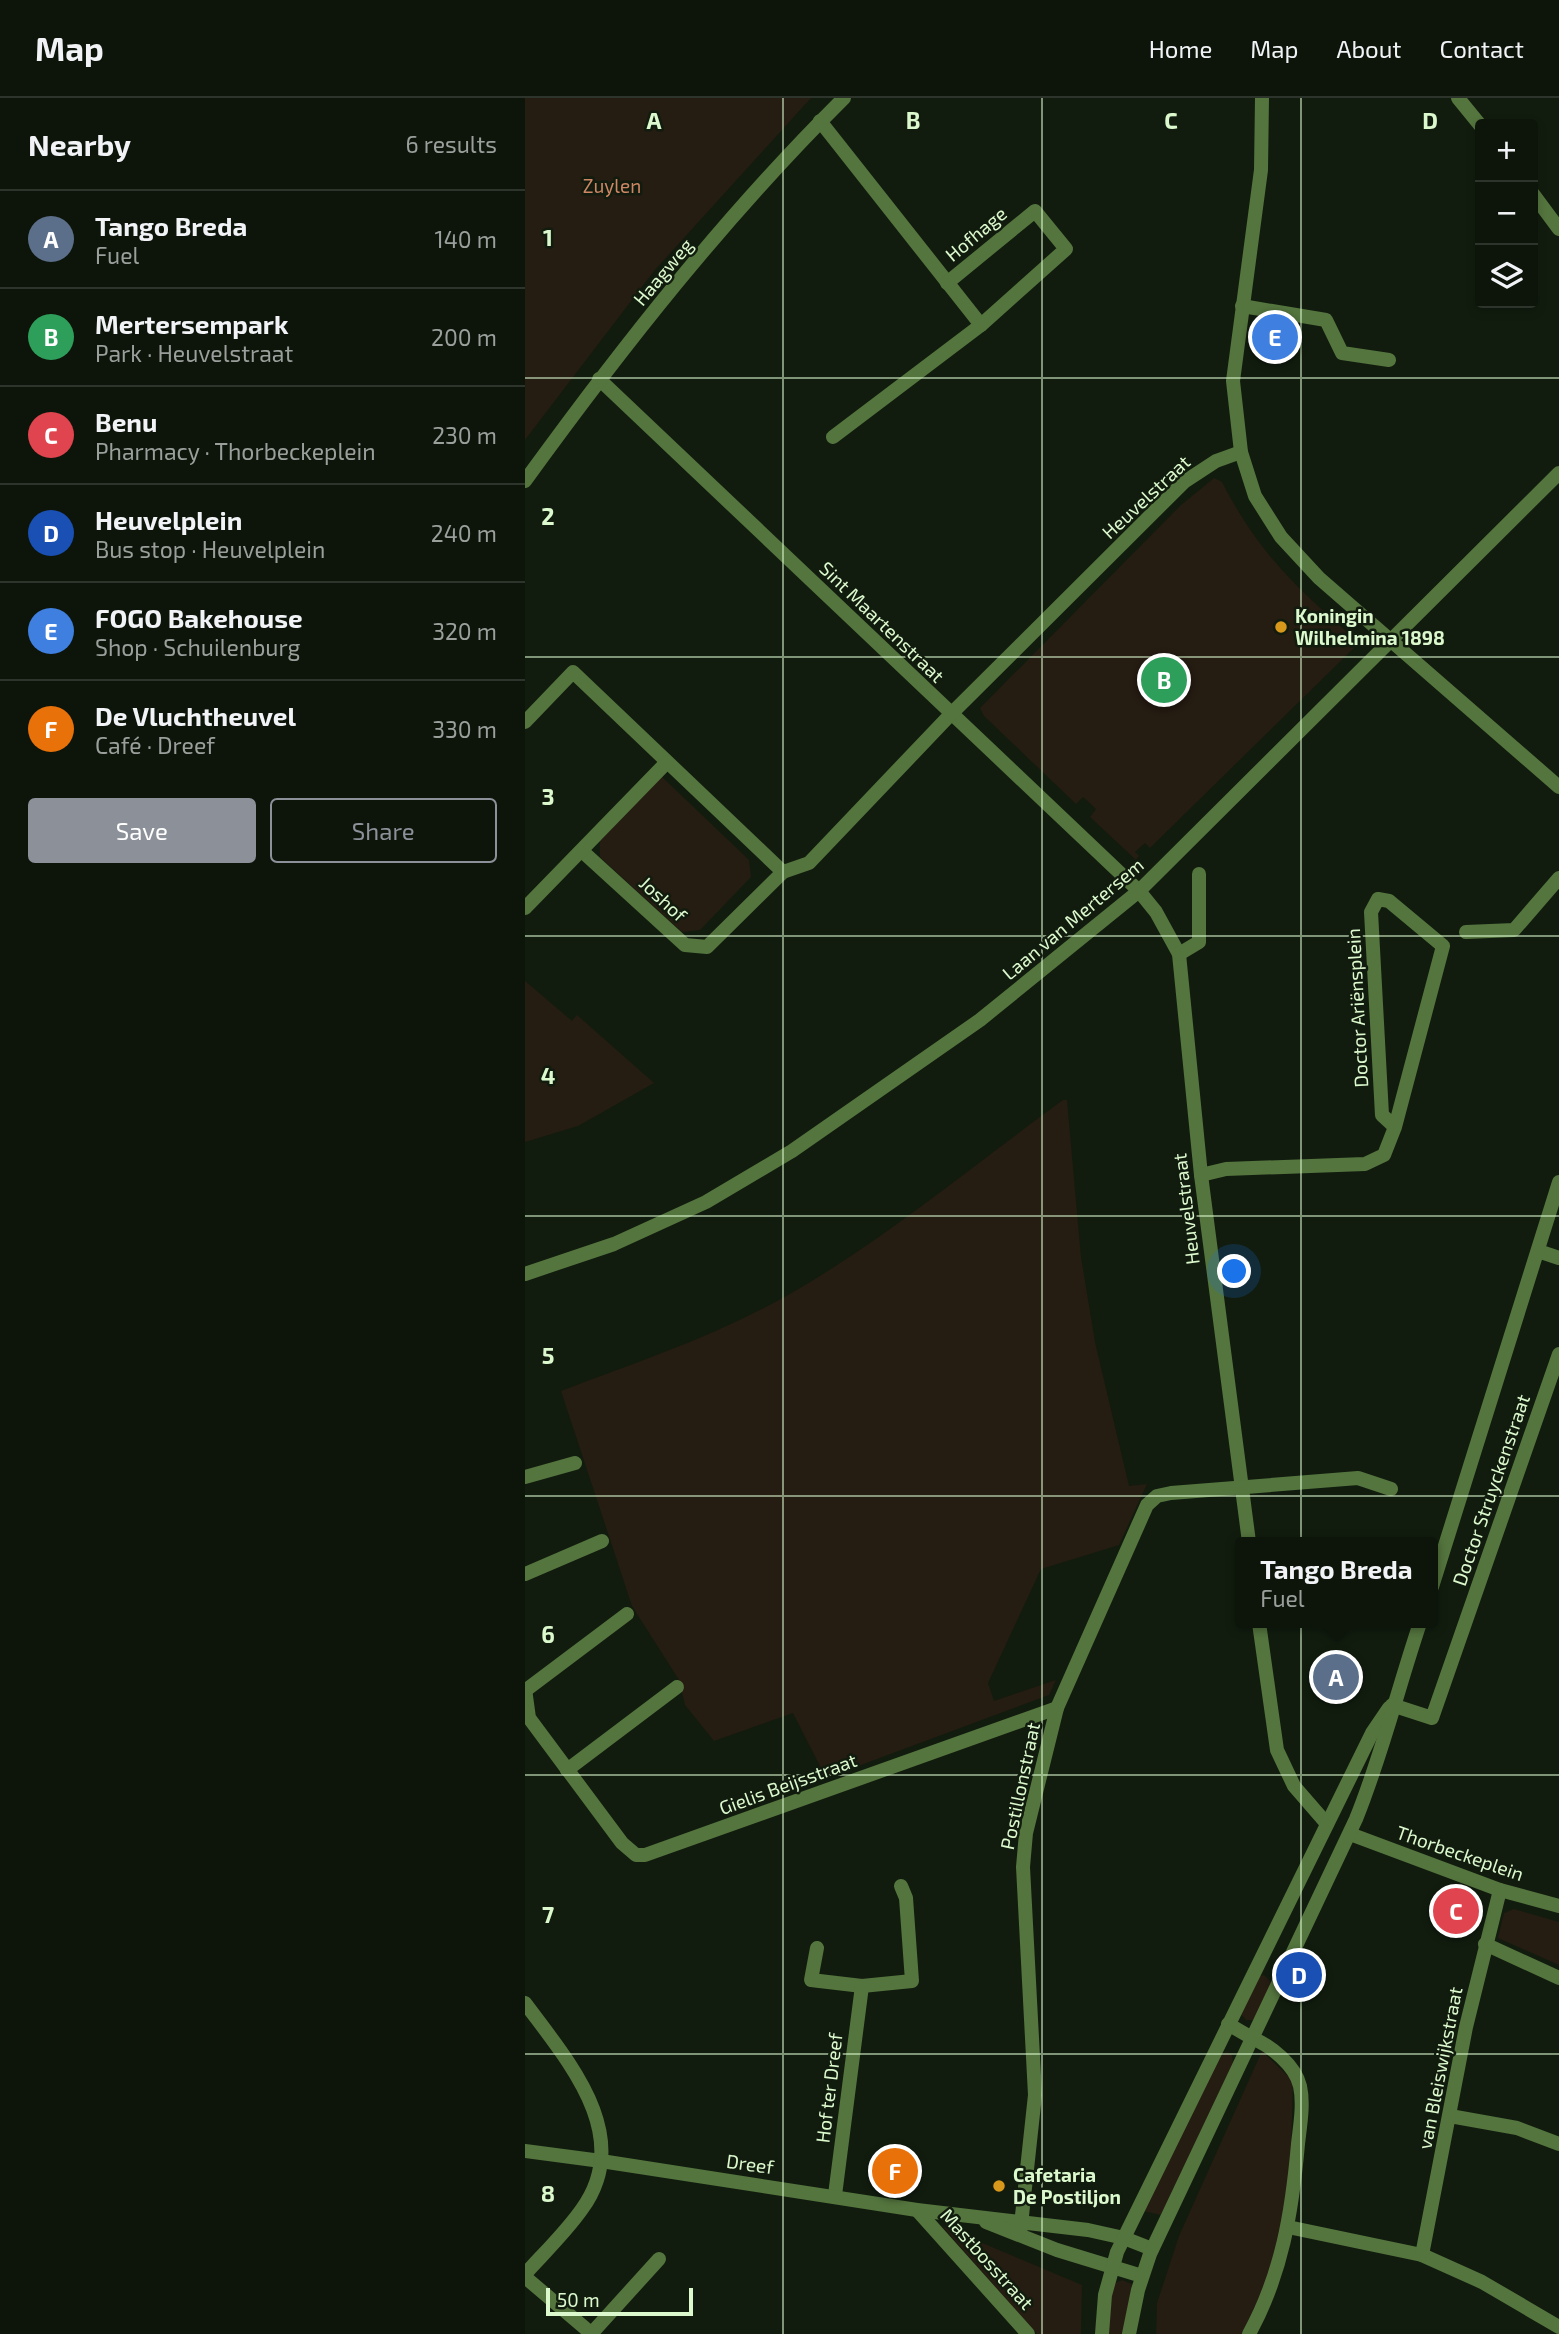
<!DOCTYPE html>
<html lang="en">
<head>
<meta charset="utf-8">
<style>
	:root { --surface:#0d150a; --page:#161e13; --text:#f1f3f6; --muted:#9a9f9c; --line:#2d342b; --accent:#8c9099 }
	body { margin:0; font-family:"Exo 2",sans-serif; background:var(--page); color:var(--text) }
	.controls { position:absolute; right:21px; top:21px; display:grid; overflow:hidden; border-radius:7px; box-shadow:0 4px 10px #0003 }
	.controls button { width:63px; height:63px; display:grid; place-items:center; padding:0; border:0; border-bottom:2px solid var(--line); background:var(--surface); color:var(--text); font:35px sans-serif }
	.scale { position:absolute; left:21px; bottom:18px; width:147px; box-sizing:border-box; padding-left:7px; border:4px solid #dcf9ce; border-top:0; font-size:19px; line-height:24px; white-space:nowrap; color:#dcf9ce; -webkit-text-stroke:5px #111c0e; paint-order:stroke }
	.you { position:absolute; left:710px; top:1174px; width:24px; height:24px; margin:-18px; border:5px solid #fff; border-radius:50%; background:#1a73e8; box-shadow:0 0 0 10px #1a73e833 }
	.badge { display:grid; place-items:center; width:46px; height:46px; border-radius:50%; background:var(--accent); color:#fff; font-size:23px; font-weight:700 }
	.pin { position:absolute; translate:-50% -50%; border:4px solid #fff; box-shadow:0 2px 7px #0006 }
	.popup { position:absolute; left:710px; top:1439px; width:203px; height:91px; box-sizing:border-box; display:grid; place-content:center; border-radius:7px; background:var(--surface); filter:drop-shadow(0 2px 5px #0005); font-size:23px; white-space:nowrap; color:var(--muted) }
	.popup b { font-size:26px; color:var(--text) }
	.popup::after { content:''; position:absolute; left:50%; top:100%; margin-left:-14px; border:14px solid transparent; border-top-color:var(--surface) }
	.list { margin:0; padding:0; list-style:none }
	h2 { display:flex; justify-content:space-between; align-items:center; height:91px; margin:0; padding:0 28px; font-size:30px }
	h2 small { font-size:23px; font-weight:400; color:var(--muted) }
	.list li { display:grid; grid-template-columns:46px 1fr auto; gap:21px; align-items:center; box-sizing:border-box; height:98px; padding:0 28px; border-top:2px solid var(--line) }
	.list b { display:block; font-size:26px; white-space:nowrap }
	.list p { margin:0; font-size:23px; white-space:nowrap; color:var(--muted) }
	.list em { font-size:23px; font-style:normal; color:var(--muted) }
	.actions { display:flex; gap:14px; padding:21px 28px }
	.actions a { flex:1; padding:16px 0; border:2px solid var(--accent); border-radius:7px; text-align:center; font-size:24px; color:var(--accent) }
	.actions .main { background:var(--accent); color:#fff }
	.icon { flex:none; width:38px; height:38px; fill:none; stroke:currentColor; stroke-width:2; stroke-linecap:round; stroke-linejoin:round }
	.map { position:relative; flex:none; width:1034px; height:2236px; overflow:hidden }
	header { display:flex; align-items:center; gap:42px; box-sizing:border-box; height:98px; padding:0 35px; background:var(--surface); border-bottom:2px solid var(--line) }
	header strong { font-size:33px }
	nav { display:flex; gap:38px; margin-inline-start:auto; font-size:24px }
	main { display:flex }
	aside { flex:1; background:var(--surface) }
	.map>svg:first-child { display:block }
	.green { fill:#251c12 }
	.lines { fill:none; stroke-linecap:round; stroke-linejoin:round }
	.minor { stroke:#54753e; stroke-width:14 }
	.tertiary { stroke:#54753e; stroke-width:14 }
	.grid { fill:none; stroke:#dcf9ce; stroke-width:2; stroke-opacity:0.55 }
	.poi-dot { fill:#d8981b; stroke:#111c0e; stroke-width:2.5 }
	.labels { text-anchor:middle; stroke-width:5; stroke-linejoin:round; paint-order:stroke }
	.park-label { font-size:19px; fill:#cf8664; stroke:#111c0e }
	.street-label { font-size:19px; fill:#dcf9ce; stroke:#111c0e }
	.poi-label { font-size:19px; font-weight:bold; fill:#dcf9ce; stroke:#111c0e; text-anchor:start }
	.grid-label { font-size:23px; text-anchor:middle; font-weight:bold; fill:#dcf9ce; stroke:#111c0e; stroke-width:5; stroke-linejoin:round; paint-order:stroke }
</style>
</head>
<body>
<header>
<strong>Map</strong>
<nav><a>Home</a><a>Map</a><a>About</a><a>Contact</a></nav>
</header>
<main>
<aside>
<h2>Nearby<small>6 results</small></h2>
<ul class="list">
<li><span class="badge" style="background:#5c6f8a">A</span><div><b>Tango Breda</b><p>Fuel</p></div><em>140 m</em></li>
<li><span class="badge" style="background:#2e9e5b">B</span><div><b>Mertersempark</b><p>Park · Heuvelstraat</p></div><em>200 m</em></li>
<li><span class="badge" style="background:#e0444e">C</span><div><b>Benu</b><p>Pharmacy · Thorbeckeplein</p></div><em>230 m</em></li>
<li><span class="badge" style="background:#1a4fb4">D</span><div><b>Heuvelplein</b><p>Bus stop · Heuvelplein</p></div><em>240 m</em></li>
<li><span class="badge" style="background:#3f7fe0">E</span><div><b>FOGO Bakehouse</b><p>Shop · Schuilenburg</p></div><em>320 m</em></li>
<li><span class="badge" style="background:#e8710a">F</span><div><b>De Vluchtheuvel</b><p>Café · Dreef</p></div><em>330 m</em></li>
</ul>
<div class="actions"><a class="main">Save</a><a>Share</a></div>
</aside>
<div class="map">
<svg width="1034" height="2236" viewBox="0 0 1034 2236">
	<rect width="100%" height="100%" fill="#111c0e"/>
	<g class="green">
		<polygon points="0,0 286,0 129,173 0,342"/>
		<path d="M689,380L697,384C735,457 770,488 831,542V548L625,750L620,745L610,754L614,758L611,762L565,719L571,711L558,699L551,706L459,618L455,610L656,407Z"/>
		<polygon points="136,678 224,762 226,779 175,832 157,834 75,759 75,743"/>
		<polygon points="0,883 47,923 52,917 129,985 53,1028 0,1044"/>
		<path d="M538,1002H542L556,1159L570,1244L604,1388L622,1386L594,1447L516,1471L463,1585L469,1603L531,1582L524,1597L301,1680L268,1615L189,1643L160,1607L154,1582L107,1508L36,1293C115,1263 197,1236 270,1193C364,1138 450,1066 538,1002Z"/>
		<polygon points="989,1811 1034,1824 1034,1867 973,1840 979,1815"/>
		<polygon points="739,1877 748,1886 730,1922 721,1922 715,1915 732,1879"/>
		<polygon points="737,1953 768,1983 765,2093 747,2172 717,2236 631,2236 632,2205 654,2138"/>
		<polygon points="702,1954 707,1957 708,1965 636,2117 618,2113 696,1956"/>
		<polygon points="417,2128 557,2187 556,2236 512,2236"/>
		<polygon points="597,2182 607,2186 598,2236 583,2236 588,2186"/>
	</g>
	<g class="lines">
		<g class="minor">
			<polyline points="933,0 955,27"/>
			<polyline points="295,23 456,227"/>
			<polyline points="1008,96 1034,131"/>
			<polyline points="717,208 801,222 817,255 864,262"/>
			<polyline points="74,281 614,793 631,814 654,856 676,1077 724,1444"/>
			<polyline points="308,339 456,227 541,151 510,113 422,185"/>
			<path d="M0,383C97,249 201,117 319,0"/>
			<polyline points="0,624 48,574 258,774"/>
			<polyline points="57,753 160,847 182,849 258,774 284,765 426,616 659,384 691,363 716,354"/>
			<polyline points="0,810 142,664"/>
			<polyline points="941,834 989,832 1034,780"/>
			<polyline points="654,856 674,844 674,776"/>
			<polyline points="676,1077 701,1071 840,1066 859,1057 870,1029 918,848 864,803 853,801 846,814 857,1017 870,1029"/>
			<polyline points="1013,1153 1034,1160"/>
			<polyline points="0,1176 89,1146 181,1104 267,1053 455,922 614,793 1034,375"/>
			<polyline points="0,1379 50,1365"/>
			<polyline points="0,1476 77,1443"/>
			<polyline points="734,1525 752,1652 769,1688 802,1726"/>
			<polyline points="0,1591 4,1620 97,1745 111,1757 120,1757 532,1610"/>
			<polyline points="1,1592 102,1516"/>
			<polyline points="867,1607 907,1620 1034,1256"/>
			<polyline points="42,1672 152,1589"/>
			<polyline points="825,1736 975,1792 1034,1808"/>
			<polyline points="960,1846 1034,1880"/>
			<polyline points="292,1850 286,1882 337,1888 387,1883 381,1800 376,1788"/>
			<polyline points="925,2018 992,2030 1034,2046"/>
			<polyline points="0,2053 76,2063"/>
			<polyline points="310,2097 337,1888"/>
			<polyline points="392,2112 503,2236"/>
			<polyline points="763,2129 897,2157 957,2184 1034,2229"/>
			<polyline points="495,2136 510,1997 498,1769 501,1735 532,1610 622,1407 632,1398 646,1395 833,1380 866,1391"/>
			<polyline points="897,2157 941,1929 975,1792"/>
			<polyline points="0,2179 67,2236"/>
			<polyline points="66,2236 134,2161"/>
			<path d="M724,2236C757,2176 767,2114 773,2046C775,2028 779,2006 775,1988C770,1967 746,1948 727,1940"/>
		</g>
		<g class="tertiary">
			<polyline points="737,0 736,72 708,283 716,354 730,398 756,439 794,480 1034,689"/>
			<polyline points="907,1489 1034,1084"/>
			<path d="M0,1905C43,1963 110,2038 57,2111C41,2134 19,2155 0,2176"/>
			<polyline points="703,1926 727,1940"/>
			<polyline points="76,2063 392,2112 563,2132 599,2140 627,2151"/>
			<polyline points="461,2124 532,2152 617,2178"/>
			<polyline points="577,2236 580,2197 592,2154 847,1635 864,1610"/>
			<path d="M604,2236L613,2192L625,2156L831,1721C857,1657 873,1590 895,1525"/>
		</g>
	</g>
	<path class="grid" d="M258,0V2236M517,0V2236M776,0V2236M0,280H1034M0,559H1034M0,838H1034M0,1118H1034M0,1398H1034M0,1677H1034M0,1956H1034"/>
	<g class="poi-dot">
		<circle cx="756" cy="529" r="7"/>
		<circle cx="474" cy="2088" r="7"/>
	</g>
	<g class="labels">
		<g class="park-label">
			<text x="87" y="95">Zuylen</text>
		</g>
		<g class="street-label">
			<text transform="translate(451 136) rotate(-40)" y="7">Hofhage</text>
			<text transform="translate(138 174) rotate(-50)" y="7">Haagweg</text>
			<text transform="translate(621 399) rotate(-43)" y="7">Heuvelstraat</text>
			<text transform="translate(357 524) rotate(44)" y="7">Sint Maartenstraat</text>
			<text transform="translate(138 801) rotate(43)" y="7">Joshof</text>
			<text transform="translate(548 821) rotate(-40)" y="7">Laan van Mertersem</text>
			<text transform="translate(832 910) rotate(-93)" y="7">Doctor Ariënsplein</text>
			<text transform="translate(661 1111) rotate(-97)" y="7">Heuvelstraat</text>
			<text transform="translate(966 1392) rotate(-71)" y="7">Doctor Struyckenstraat</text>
			<text transform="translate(263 1686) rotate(-20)" y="7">Gielis Beijsstraat</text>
			<text transform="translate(495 1688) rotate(-78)" y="7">Postillonstraat</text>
			<text transform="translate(935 1755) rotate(19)" y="7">Thorbeckeplein</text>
			<text transform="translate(915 1970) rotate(-79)" y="7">van Bleiswijkstraat</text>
			<text transform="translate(304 1990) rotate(-83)" y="7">Hof ter Dreef</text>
			<text transform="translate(225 2066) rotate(8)" y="7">Dreef</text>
			<text transform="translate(462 2161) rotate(48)" y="7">Mastbosstraat</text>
		</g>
		<g class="poi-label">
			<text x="770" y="525">Koningin<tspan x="770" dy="22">Wilhelmina 1898</tspan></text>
			<text x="488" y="2084">Cafetaria<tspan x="488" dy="22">De Postiljon</tspan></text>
		</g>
	</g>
	<g class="grid-label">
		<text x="129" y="31">A</text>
		<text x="388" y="31">B</text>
		<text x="646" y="31">C</text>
		<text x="905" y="31">D</text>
		<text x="23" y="148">1</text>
		<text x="23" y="427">2</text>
		<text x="23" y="707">3</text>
		<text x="23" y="986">4</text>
		<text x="23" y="1266">5</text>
		<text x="23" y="1545">6</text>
		<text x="23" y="1825">7</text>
		<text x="23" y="2104">8</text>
	</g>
</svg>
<div class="controls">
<button>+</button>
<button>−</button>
<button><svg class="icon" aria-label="layers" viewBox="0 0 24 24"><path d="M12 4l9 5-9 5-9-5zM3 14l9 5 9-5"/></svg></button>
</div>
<div class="scale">50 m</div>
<div class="you"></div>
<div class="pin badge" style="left:811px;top:1579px;background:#5c6f8a">A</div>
<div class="popup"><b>Tango Breda</b>Fuel</div>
<div class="pin badge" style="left:639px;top:582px;background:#2e9e5b">B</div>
<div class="pin badge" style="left:931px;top:1813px;background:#e0444e">C</div>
<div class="pin badge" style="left:774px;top:1877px;background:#1a4fb4">D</div>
<div class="pin badge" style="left:750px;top:239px;background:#3f7fe0">E</div>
<div class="pin badge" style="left:370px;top:2073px;background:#e8710a">F</div>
</div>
</main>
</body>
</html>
